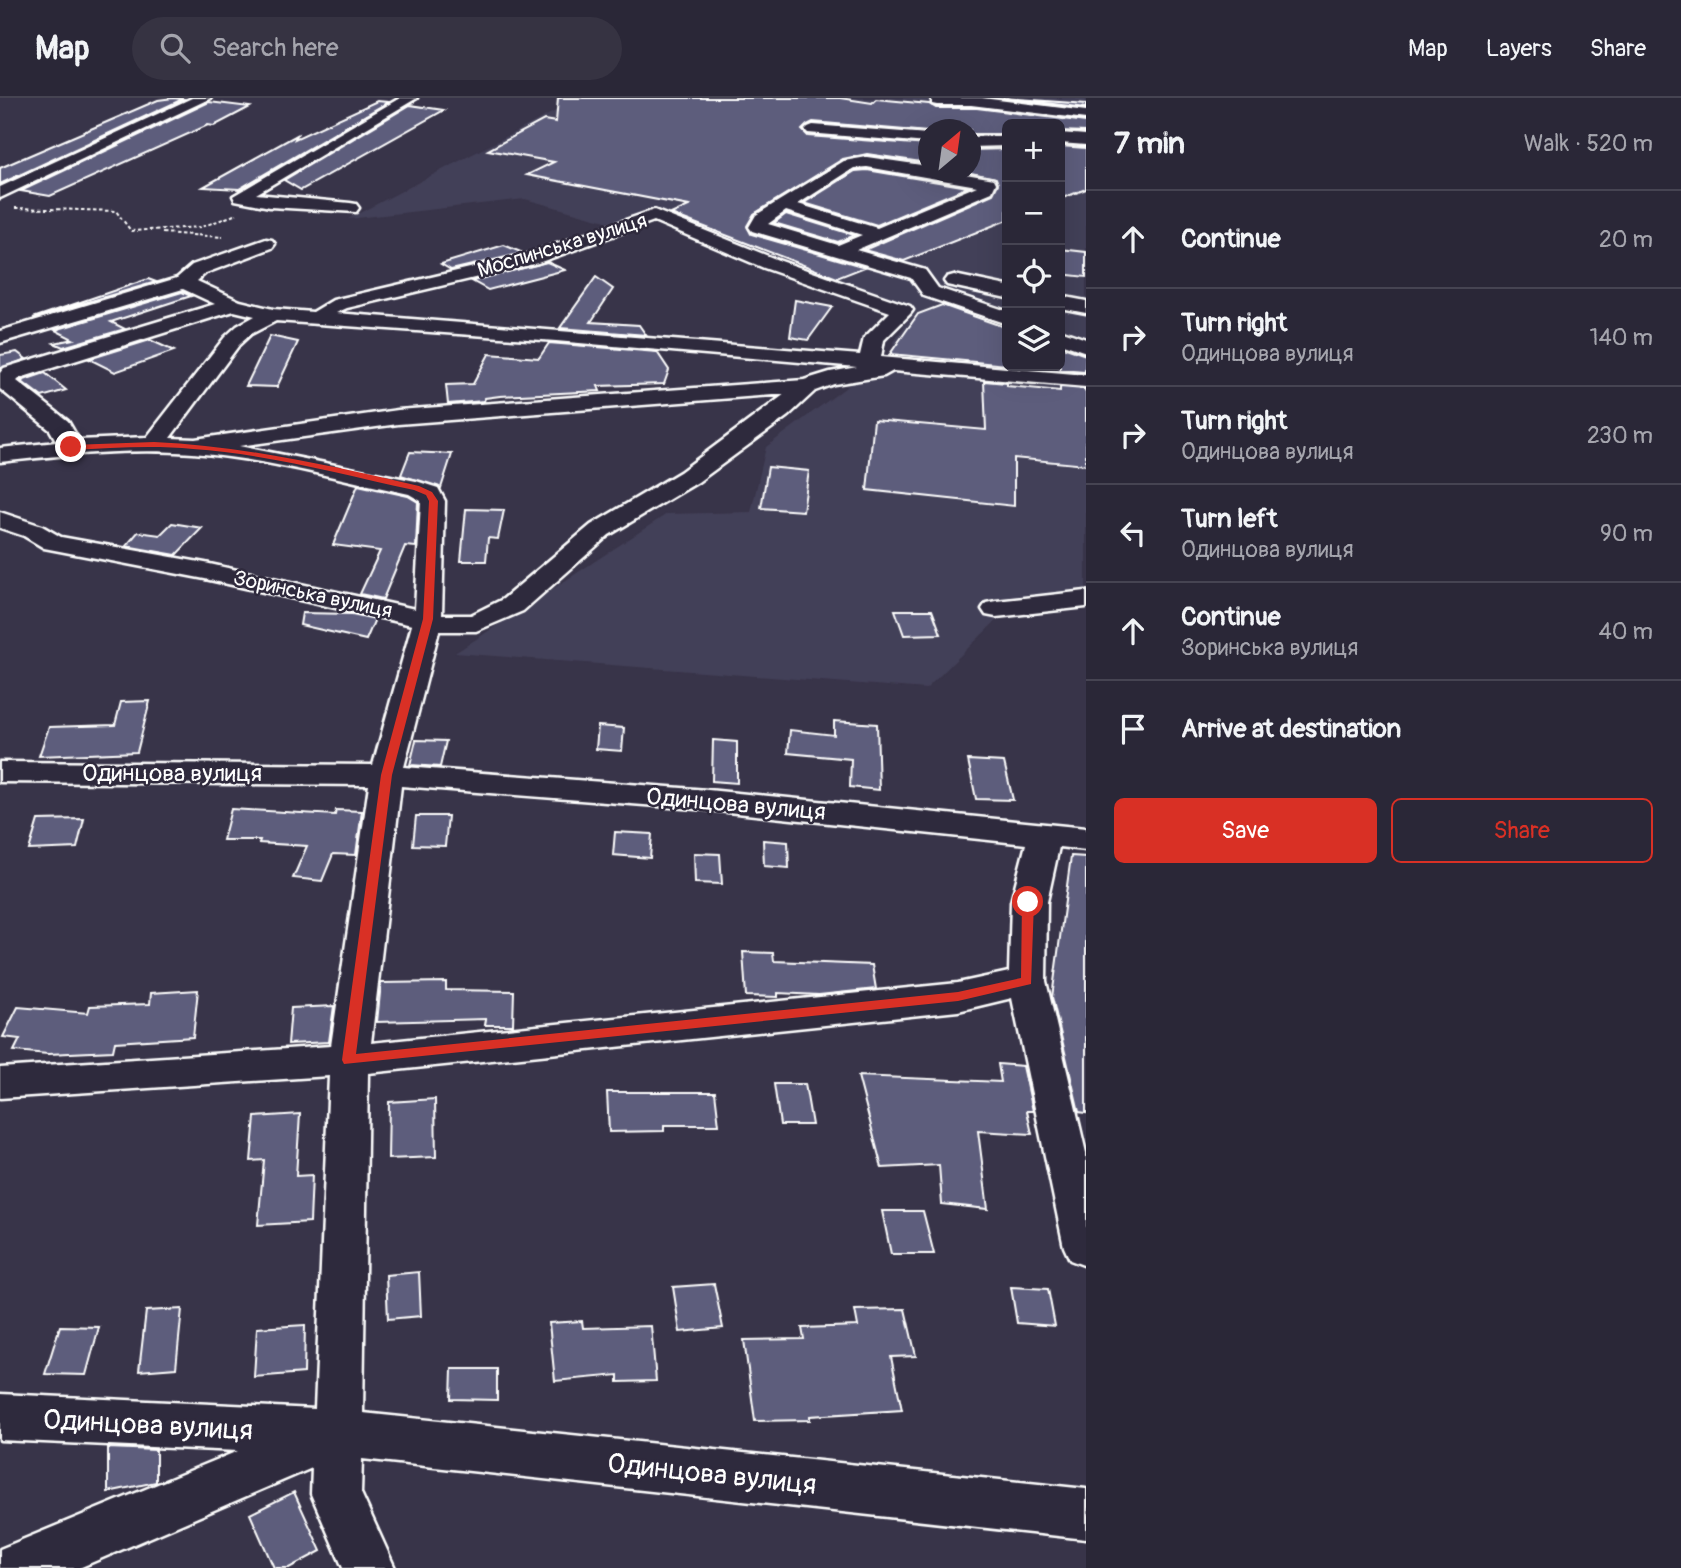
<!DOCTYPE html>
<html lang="en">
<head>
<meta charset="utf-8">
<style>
	:root { --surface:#2a2737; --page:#363342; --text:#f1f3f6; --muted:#a5a5ad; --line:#464452; --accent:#d93025 }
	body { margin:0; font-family:Pangolin,sans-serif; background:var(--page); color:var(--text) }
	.controls { position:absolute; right:21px; top:21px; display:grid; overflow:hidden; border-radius:10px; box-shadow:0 7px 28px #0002 }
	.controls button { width:63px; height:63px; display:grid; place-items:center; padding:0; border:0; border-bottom:2px solid var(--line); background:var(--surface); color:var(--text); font:35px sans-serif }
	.compass { position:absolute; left:918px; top:21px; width:63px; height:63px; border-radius:50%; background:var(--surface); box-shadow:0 7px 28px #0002; rotate:29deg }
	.stop { position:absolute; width:21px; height:21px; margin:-16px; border:5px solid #d93025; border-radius:50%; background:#fff }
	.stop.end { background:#d93025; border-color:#fff; box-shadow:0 2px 7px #0008 }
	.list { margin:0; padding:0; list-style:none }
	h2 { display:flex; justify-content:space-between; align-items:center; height:91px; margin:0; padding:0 28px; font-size:30px }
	h2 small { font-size:23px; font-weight:400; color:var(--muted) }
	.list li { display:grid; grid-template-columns:46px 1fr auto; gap:21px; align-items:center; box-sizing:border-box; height:98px; padding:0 28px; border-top:2px solid var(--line) }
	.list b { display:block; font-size:26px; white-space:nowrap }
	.list p { margin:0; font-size:23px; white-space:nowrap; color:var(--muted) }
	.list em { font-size:23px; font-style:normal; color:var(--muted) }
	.actions { display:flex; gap:14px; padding:21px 28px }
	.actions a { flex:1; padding:16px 0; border:2px solid var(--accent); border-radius:10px; text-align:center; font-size:24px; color:var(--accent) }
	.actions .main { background:var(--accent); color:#fff }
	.icon { flex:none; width:38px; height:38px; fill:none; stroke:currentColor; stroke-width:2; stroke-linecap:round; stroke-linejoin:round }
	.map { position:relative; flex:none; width:1086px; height:1470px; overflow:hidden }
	header { display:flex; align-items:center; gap:42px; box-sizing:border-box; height:98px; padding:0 35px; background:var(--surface); border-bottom:2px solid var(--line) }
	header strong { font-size:33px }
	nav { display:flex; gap:38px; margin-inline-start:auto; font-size:24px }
	.search { width:490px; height:63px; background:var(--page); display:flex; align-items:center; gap:18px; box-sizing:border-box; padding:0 24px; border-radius:38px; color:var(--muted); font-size:26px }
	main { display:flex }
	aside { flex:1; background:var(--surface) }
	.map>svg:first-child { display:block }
	.built { fill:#434058; fill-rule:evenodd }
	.building { fill:#5d5d7b; stroke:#fff; stroke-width:2 }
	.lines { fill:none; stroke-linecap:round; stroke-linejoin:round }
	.minor-casing { stroke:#fff; stroke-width:5 }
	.path { stroke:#fff; stroke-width:2; stroke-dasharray:3.5 2.5; stroke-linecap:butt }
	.minor { fill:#2f2a3d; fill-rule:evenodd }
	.route { fill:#d93025 }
	.labels { text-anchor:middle; stroke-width:5; stroke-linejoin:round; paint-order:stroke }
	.far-street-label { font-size:21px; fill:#fff; stroke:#2f2a3d }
	.street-label { font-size:24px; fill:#fff; stroke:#2f2a3d }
	.near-street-label { font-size:28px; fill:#fff; stroke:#2f2a3d }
</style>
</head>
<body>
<header>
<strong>Map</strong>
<div class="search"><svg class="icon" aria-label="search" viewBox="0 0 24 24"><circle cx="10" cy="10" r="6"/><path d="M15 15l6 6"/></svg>Search here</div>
<nav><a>Map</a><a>Layers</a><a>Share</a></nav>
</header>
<main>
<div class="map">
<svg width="1086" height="1470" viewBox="0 0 1086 1470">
	<rect width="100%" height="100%" fill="#383449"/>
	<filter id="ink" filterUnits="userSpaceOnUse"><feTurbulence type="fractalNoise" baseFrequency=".0143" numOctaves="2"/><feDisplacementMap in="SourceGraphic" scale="14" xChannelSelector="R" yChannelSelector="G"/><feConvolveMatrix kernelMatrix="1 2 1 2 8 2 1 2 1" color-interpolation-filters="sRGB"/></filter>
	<g filter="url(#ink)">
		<path class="built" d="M596,0H1086V493L1002,517L926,591L455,555L667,416L751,414L766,349L861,278L899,274L893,244L914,214L652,114L617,126L525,101L348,121L567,7ZM1007,26H1060V268H1007ZM928,32H970V74H928Z"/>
		<g class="building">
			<polygon points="173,0 183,1 0,86 0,70 158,2"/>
			<polygon points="558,0 840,0 872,5 876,1 929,6 936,10 977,10 1086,24 1086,34 1060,33 1060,26 1007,26 1007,36 970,36 970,32 928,34 813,24 807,27 802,32 808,38 928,47 928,65 867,56 843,61 754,116 747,128 751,136 865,169 837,180 671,116 689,108 527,77 554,64 488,52 544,22 556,24"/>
			<polygon points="1003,0 1086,6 1086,10"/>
			<polygon points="377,3 388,4 239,91 203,89 297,37 295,41"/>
			<polygon points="209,4 250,9 214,28 208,27 50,98 21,93"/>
			<polygon points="410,7 444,12 301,92 284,82"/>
			<polygon points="1060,48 1086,50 1086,91 1060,101"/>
			<polygon points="1007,51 1007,122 904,163 864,152 993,96 998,86 996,80 966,74 970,74 970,52"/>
			<polygon points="867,72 968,89 877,127 804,105 855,73"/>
			<polygon points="786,116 854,137 838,144 774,125"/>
			<polygon points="504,147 523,155 451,172 441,166"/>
			<polygon points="1060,151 1086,154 1086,179 1060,176"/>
			<polygon points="547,164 565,172 488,192 472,183"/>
			<polygon points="596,179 613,191 591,224 639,227 646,237 560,230"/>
			<polygon points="148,181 156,184 33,220 107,195"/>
			<polygon points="182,194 191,198 111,224 125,231 63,249 54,245 73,241 55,232"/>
			<polygon points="795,202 832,209 808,242 790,239"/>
			<polygon points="942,207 1007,230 1007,267 890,256 918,216"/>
			<polygon points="270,238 298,244 277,289 246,288"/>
			<polygon points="150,242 174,253 115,274 89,261"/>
			<polygon points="549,245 657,254 669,272 664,286 598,288 600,293 500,298 485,300 484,303 448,306 446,287 473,286 489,256 539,260"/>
			<polygon points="1060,248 1086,257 1085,274 1060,272"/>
			<polygon points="17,254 26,261 0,271 0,257"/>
			<polygon points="45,275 66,292 42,299 21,283"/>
			<polygon points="984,283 1007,285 1007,288 1060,293 1060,289 1084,291 1086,295 1086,367 1014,360 1014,408 867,392 874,322 986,332"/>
			<polygon points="410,354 452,356 441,390 401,377"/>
			<polygon points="768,369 809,373 803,413 761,410"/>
			<polygon points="358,387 408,398 418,404 416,449 405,448 383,501 360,496 380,453 333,447"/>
			<polygon points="466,411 504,412 498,441 488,440 486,463 461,463"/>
			<polygon points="172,425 202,430 176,457 126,448 138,434 160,437"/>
			<polygon points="895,512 932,512 941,536 904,537"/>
			<polygon points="302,515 352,516 375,521 366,542 300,527"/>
			<polygon points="150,603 137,654 39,658 49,629 115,627 121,604"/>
			<polygon points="834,623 877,626 879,692 850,689 851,661 788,655 790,632 834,637"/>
			<polygon points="598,628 624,630 622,653 596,651"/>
			<polygon points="416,642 446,643 440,669 410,667"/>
			<polygon points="713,642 737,644 737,685 712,683"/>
			<polygon points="968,662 1004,664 1013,702 976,701"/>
			<polygon points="231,711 335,717 336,712 362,713 356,757 333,756 322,783 293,780 307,748 259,745 260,742 223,742"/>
			<polygon points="416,718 448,718 445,748 413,747"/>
			<polygon points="84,721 77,750 29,752 38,722"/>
			<polygon points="615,734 652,736 650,760 613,757"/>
			<polygon points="763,742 788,744 789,770 764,768"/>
			<polygon points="694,755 720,756 722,786 695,785"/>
			<polygon points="1071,758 1086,759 1086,1015 1079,1014 1052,899"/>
			<polygon points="743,854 773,855 774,863 872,867 876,891 819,897 778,895 778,899 746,898"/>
			<polygon points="446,884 446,892 514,893 513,927 485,927 486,921 377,924 381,885"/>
			<polygon points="198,892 193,939 115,944 113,953 48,956 14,953 20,941 3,939 18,909 88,915 90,908 150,906 151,895"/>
			<polygon points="334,908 329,944 288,946 291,910"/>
			<polygon points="998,966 1023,968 1033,1013 1027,1013 1032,1036 978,1033 988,1111 942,1106 939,1067 882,1070 858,978 1001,984"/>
			<polygon points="774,986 805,986 812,1027 780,1027"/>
			<polygon points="607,994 715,994 719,1027 664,1027 664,1033 609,1034"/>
			<polygon points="435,1001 436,1059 388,1061 389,1004"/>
			<polygon points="300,1016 296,1078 312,1077 310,1124 258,1127 264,1062 251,1063 255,1019"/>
			<polygon points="882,1113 923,1113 934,1156 891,1156"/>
			<polygon points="419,1174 421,1218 388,1221 386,1177"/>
			<polygon points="714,1186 723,1230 680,1234 673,1189"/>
			<polygon points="1011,1189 1048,1191 1055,1228 1017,1225"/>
			<polygon points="182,1211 176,1270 139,1273 146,1213"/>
			<polygon points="905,1211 916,1258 891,1259 902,1312 810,1318 810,1322 755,1323 744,1242 804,1241 802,1230 858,1228 855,1212"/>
			<polygon points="582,1223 583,1230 651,1228 656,1283 618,1284 618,1277 555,1283 549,1225"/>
			<polygon points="305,1227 304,1275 254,1279 257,1230"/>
			<polygon points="60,1228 99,1229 86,1277 45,1276"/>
			<polygon points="452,1271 497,1271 497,1302 451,1301"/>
			<polygon points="108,1350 156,1352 156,1384 108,1394"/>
			<polygon points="294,1394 321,1453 289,1470 274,1470 250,1416"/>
		</g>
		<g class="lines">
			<defs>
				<g id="minor">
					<polygon points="192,0 211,0 0,100 0,89"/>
					<polygon points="400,0 417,0 256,96 350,105 356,106 359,110 356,114 270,109 235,102 233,98"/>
					<polygon points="932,0 982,0 1086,13 1086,21 971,7 937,7 932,6"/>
					<polygon points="813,27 928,36 928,45 808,35 805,32 808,29"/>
					<polygon points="1060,35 1086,37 1086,47 1060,45"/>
					<polygon points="1007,38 1007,48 970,49 970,39"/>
					<path d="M867,59L928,68V74H954L994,81L996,85L992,94L856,152L925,172L938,190L1007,213V226L924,198L911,180L752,133L749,129L756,117L844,63ZM867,69L977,88L877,130L798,106L854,70ZM786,113L862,137L838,147L768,126Z"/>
					<path d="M654,112L778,162L910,208L913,212L910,216L884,242L881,259L1086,277V289L893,273L884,278L834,286L815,293L788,318L698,384L609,437L523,513L476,533H439L404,669L708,692L1086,730V752L1059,749L1047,804L1046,883L1086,1055V1168L1070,1162L1064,1149L1012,900L958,913L368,975L363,1315L1086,1391V1441L362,1361L361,1395L395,1470H343L311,1396L312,1370L79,1470H0V1451L238,1353L0,1342V1296L315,1311L329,978L0,1000V970L331,948L369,687L0,684V664L373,667L412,527L205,481L44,450L24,438L0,430V414L42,428L61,439L205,465L415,511L421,403L409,396C338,381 266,361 193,355C128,350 64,357 0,364V350L57,344L50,332L0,291V275L4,270L215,206L183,191L0,245V233L177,180L192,167L266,141L272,142L275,146L272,150L206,175L197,183L240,203L273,211L313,214L333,202L525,157ZM654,123L764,170L890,214L864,240L860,257L336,215L347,210L538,165ZM234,213L255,218L237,228L225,239L147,339L79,342L68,323L17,283L20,280ZM276,223L556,243L857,269L830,274L804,282L398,312L195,341L170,340L239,247L251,236ZM785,296L680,374L591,427L503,501L471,517H442L445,403L438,390L416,383L239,348L398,326ZM401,688L708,712L1026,746L1011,804L1009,874L958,885L371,945Z"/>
					<polygon points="954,177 1007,188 1007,200 947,187 944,183 947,179"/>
					<polygon points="1060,198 1086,203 1086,215 1060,210"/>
					<polygon points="1060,232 1086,241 1086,254 1060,245"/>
					<polygon points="1086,493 1086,509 996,519 986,517 982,511 986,505 996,503"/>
				</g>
			</defs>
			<use href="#minor" class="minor-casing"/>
			<g class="path">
				<polyline points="15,110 116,113 131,133 201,129 237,116"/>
				<polyline points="162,135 223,139"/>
			</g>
			<use href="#minor" class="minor"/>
		</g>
	</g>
	<path class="route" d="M154,344C244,348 332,368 419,388L432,394L438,403L433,521L392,677L356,956L958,894L1021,880L1022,804L1028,800L1034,804L1031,886L958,903L344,966L342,962L381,677L423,521L429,403L426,397L414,392C341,376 267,356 193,351C152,347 112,350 71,352L67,349L71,347Z"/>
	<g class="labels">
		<g class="far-street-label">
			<text transform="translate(562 147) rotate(-17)" y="7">Моспинська вулиця</text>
			<text transform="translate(313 496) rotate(12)" y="7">Зоринська вулиця</text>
		</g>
		<g class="street-label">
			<text x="172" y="683">Одинцова вулиця</text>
			<text transform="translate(736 706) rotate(5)" y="8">Одинцова вулиця</text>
		</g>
		<g class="near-street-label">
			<text transform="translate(148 1326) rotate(3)" y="10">Одинцова вулиця</text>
			<text transform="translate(712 1375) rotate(6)" y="10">Одинцова вулиця</text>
		</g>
	</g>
</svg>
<div class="controls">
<button>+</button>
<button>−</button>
<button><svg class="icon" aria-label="locate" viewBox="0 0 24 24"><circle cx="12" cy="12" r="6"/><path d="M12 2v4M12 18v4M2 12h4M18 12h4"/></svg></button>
<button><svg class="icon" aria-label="layers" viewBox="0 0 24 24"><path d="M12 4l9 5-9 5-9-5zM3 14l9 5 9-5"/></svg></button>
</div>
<svg class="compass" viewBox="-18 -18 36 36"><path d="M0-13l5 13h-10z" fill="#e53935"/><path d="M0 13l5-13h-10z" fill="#a5a5ad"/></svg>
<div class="stop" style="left:1028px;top:804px"></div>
<div class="stop end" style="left:71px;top:349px"></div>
</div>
<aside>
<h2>7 min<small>Walk · 520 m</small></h2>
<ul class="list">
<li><svg class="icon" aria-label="ahead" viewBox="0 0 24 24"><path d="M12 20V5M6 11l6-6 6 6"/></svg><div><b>Continue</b></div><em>20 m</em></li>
<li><svg class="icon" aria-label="right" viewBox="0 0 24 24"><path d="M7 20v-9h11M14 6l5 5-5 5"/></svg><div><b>Turn right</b><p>Одинцова вулиця</p></div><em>140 m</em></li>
<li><svg class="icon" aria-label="right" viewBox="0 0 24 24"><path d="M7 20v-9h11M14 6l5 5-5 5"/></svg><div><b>Turn right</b><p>Одинцова вулиця</p></div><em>230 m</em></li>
<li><svg class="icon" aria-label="left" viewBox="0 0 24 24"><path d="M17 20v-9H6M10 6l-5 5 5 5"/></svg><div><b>Turn left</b><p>Одинцова вулиця</p></div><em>90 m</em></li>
<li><svg class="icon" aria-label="ahead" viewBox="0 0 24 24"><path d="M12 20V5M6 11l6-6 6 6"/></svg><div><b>Continue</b><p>Зоринська вулиця</p></div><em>40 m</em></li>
<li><svg class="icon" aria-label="arrive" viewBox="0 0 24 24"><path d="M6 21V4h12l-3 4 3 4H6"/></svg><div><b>Arrive at destination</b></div></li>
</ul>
<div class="actions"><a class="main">Save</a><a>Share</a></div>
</aside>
</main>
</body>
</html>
